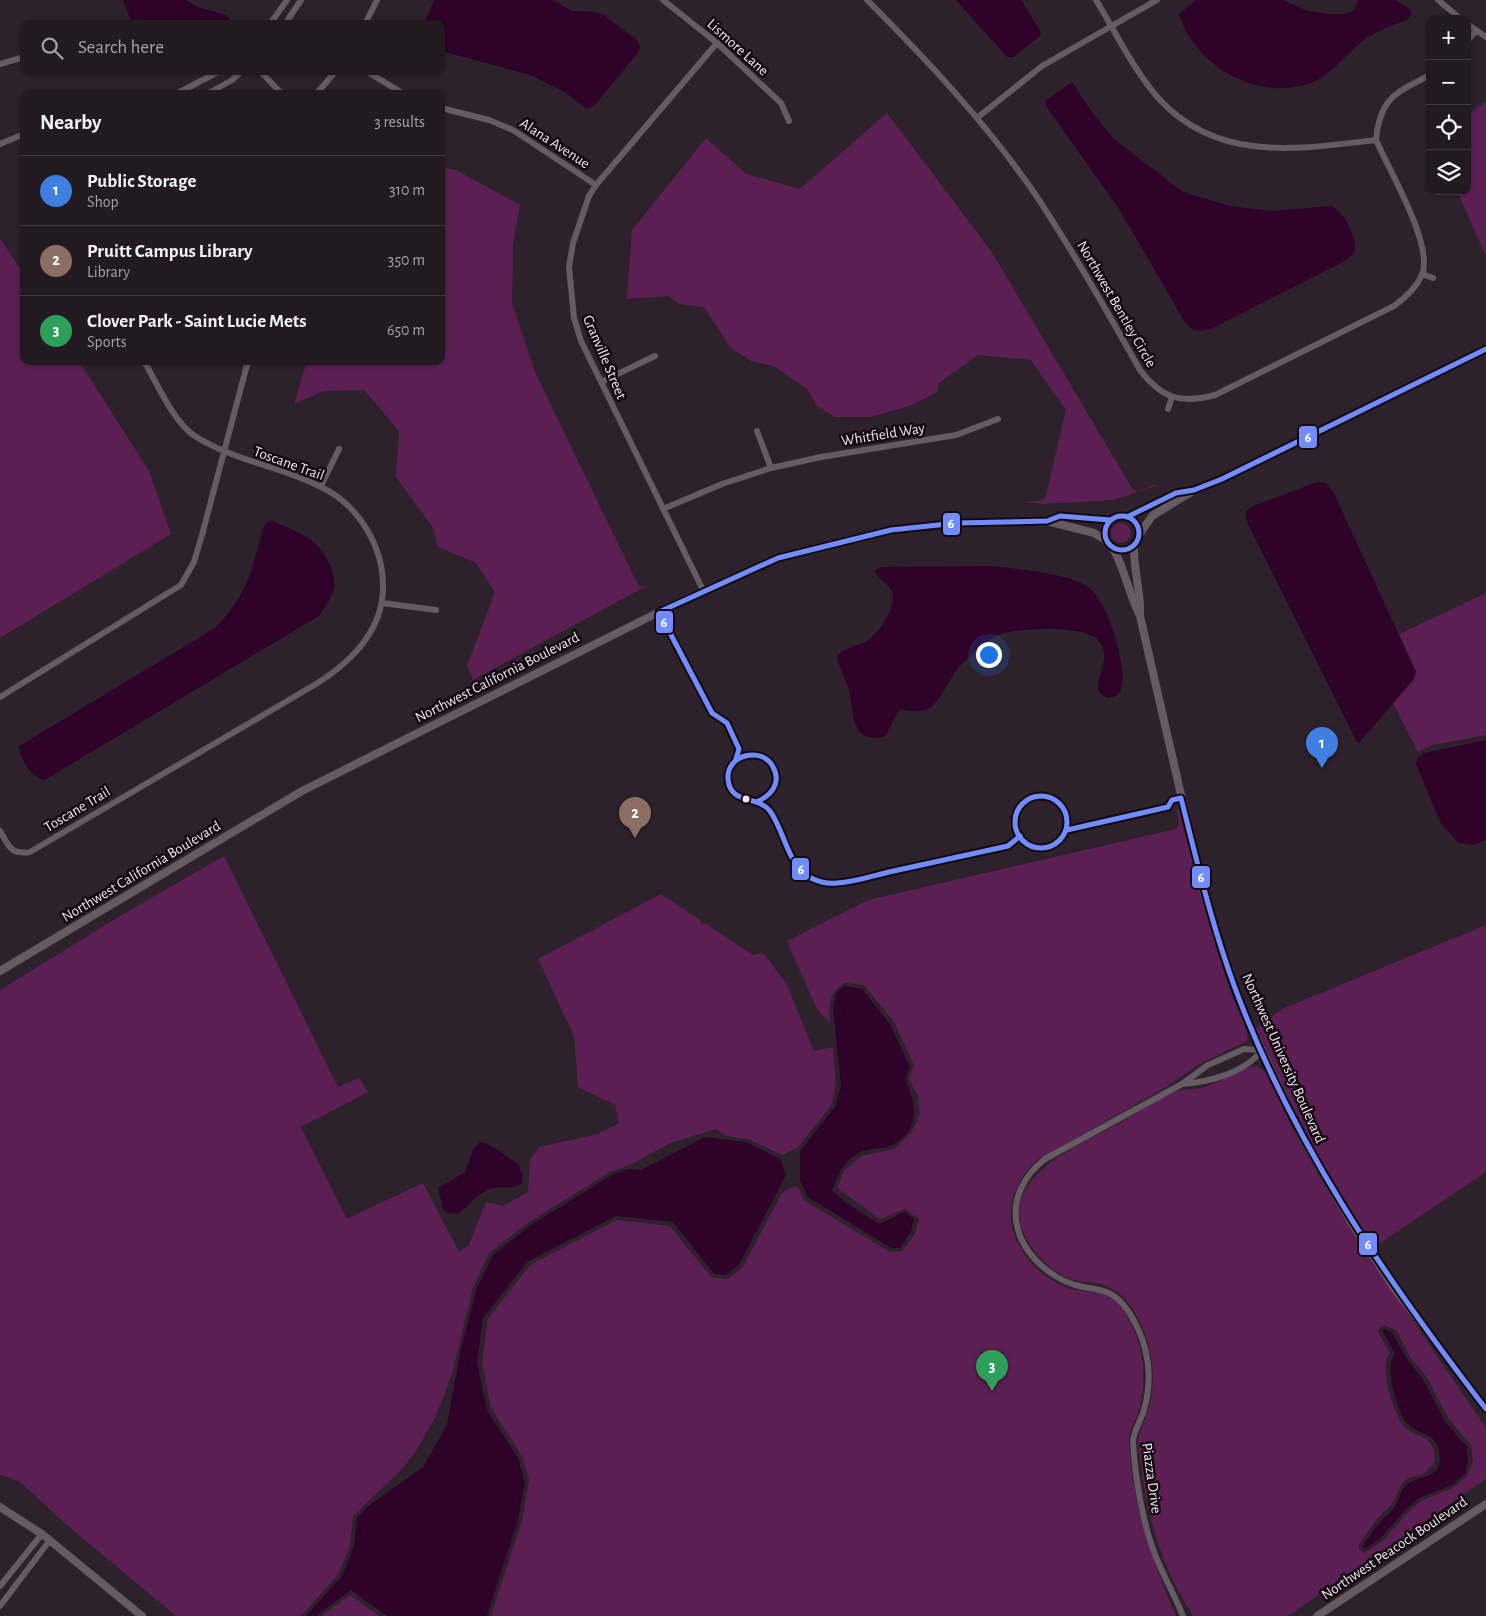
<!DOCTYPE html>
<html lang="en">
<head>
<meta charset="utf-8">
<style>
	:root { --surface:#221a20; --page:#2a2329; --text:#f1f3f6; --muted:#a2a1a5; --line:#3f383e; --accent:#aca0aa }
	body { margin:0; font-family:"Alegreya Sans",sans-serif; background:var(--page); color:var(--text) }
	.controls { position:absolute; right:15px; top:15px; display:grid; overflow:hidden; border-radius:10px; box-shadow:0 1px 4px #0004 }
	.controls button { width:45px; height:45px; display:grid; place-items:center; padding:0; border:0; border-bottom:1px solid var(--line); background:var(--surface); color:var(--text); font:25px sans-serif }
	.you { position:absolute; left:988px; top:654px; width:18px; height:18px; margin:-12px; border:4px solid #fff; border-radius:50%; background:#1a73e8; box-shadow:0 0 0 8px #1a73e833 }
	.badge { display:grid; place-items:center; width:32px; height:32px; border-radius:50%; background:var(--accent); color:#fff; font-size:16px; font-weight:700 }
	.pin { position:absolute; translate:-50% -41px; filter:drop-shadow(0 1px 2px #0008) }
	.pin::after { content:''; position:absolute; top:26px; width:18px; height:15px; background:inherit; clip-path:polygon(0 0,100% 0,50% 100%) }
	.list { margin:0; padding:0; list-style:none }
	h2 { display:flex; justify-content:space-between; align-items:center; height:65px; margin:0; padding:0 20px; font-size:21px }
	h2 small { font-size:16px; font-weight:400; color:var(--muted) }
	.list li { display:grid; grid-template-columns:32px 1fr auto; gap:15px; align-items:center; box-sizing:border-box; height:70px; padding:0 20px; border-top:1px solid var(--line) }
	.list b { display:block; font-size:19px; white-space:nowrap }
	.list p { margin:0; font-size:16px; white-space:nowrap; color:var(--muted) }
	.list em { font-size:16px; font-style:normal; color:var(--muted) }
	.icon { flex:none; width:28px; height:28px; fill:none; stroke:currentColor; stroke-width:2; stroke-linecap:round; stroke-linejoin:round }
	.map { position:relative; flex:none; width:1486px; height:1616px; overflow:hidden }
	.search { position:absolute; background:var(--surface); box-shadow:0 1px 4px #0004; left:20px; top:20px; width:425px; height:55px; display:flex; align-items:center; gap:12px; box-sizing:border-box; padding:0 18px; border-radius:10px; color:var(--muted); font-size:19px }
	.panel { position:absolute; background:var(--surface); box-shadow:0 1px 4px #0004; left:20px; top:90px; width:425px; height:275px; border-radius:10px }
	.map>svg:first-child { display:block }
	.green { fill:#5b1f53; fill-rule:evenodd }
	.water { fill:#2f0329 }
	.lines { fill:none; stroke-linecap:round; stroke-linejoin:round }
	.minor { stroke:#665a63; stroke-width:6 }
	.tertiary { stroke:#665a63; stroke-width:8 }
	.bus-1-casing { stroke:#140b12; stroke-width:9 }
	.bus-1 { stroke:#728cfd; stroke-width:5 }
	.bus-dot { fill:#f1e4ee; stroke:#140b12; stroke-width:2 }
	.labels { text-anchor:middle; stroke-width:5; stroke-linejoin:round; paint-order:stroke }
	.street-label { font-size:15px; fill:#f1e4ee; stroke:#140b12 }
	.line-badge { stroke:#140b12; stroke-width:2 }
	.badge-label { font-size:14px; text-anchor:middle; font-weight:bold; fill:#fff }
</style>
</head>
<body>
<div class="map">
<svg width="1486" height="1616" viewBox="0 0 1486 1616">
	<rect width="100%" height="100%" fill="#2d222b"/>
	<g class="green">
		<polygon points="1486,101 1486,256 1457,191 1467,191 1467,116"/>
		<polygon points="887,113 993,254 1133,490 1137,492 1153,485 1156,486 1113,500 1042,504 1023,502 1040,501 1045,499 1066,410 1031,360 978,355 939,383 937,392 912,405 871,417 835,417 816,405 808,390 774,366 751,361 730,347 704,307 679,304 669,296 627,299 632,230 706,138 746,174 800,189"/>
		<polygon points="441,167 456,170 520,205 513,244 512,303 535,372 638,585 641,587 648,585 473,680 467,666 495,592 476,563 438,547 432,526 396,477 399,431 364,390 324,391 294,404 307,361 441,361"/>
		<polygon points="0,238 24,275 24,361 79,361 149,471 171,534 0,638"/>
		<circle cx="1121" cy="533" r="10"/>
		<polygon points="1486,593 1486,735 1433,745 1418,752 1393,703 1414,679 1416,672 1399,634"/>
		<path d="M1179,809C1194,871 1210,933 1231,993C1236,1006 1250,1033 1247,1041L1196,1066L1168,1086L1039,1159C1023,1172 1013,1190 1011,1210C1008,1244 1038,1277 1068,1288C1082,1293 1099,1290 1112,1298C1120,1303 1126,1314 1130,1322C1145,1350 1147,1379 1139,1410C1136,1420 1128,1431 1129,1442C1133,1507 1151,1557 1176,1616H491L522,1521L529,1480L522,1456L491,1408L482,1362L488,1319L530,1265L617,1220L670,1226L711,1277L728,1279L743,1267L782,1193L794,1186L799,1189L805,1201L890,1252L902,1251L915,1234L919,1219L905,1209L880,1219L837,1188L844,1171L861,1156L894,1149L912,1132L920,1114L918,1096L909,1079L914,1065L894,1022L864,985L844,983C828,994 829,1005 830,1024L829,1023L816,1007L787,941L868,900L1176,829L1179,825L1177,810Z"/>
		<polygon points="224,856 338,1087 359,1078 368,1092 301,1127 347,1219 423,1183 459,1252 469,1245 486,1202 503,1206 528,1192 530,1160 539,1147 598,1134 619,1123 615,1105 578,1087 574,1036 538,959 661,894 700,920 702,925 705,923 753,955 763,953 786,983 814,1051 833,1047 836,1086 831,1106 797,1148 782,1155 748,1139 726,1136 716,1129 670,1143 630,1165 610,1172 529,1222 489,1253 473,1288 452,1374 435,1418 416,1451 400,1471 353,1516 350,1545 338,1575 301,1616 176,1616 68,1526 19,1481 0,1475 0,990 125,913"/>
		<polygon points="1486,925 1486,1172 1373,1248 1307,1137 1256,1028 1282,1009"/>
		<path d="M1257,1066L1267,1073L1297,1138L1347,1224L1486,1428V1479L1288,1616H1193C1155,1555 1147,1513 1138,1443C1138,1432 1144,1424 1147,1414C1156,1387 1154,1355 1143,1329C1137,1314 1128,1298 1114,1290C1102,1282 1091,1283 1078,1281C1058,1277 1041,1261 1030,1245C990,1183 1070,1150 1112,1127C1133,1116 1153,1101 1175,1092C1185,1088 1195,1090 1205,1087C1222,1081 1240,1067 1257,1066ZM1385,1325L1397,1331L1410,1357L1426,1376L1449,1419L1471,1445L1473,1461L1467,1477L1453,1488L1421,1501L1408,1512L1384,1540L1364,1553L1359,1549V1545L1376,1520L1393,1503L1402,1483L1410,1477L1422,1475L1435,1462C1435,1432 1418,1441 1405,1427C1394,1416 1378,1366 1390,1353L1378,1332L1380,1327Z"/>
		<polygon points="350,1595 379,1616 322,1616"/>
	</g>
	<g class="water">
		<polygon points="123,0 186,0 198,7 226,15 230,20 228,24 132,24"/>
		<polygon points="434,0 552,0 572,11 596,12 604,15 638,41 640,47 637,54 594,106 586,109 565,92 530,75 441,51 441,24 424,24"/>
		<polygon points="956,0 1021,0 1041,32 1039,37 1013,57 1007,57"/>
		<path d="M1196,0H1283L1308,11L1329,14H1344L1354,10L1358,0H1396L1411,10L1412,14L1407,20C1391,26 1372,33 1359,44C1342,58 1330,77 1308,84C1256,101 1194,65 1179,14Z"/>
		<path d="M1072,82L1089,108L1114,139L1183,192L1230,206L1271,211L1331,206C1346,213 1356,236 1355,252L1347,260L1217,326C1203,332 1195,334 1184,321L1121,212L1046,106V100Z"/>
		<polygon points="1317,482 1326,483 1334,493 1416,672 1414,679 1358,744 1248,524 1245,512 1253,506"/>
		<path d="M273,521C297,532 320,539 330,565C333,572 335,580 334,588C332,598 324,608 319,616L46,779L43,780C30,776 20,759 19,746L215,628C249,593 251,571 264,526L268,522Z"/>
		<path d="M990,566C1012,568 1074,574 1089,588C1095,592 1099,600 1103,606C1111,621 1133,683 1117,695C1114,698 1107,699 1103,696C1087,684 1116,662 1098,640C1086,625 1013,627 996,636C987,641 965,660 958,668C950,678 940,701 930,708C919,714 911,710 900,710L897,713L886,736C875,740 868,738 859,732L854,721L849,690L837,659C838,648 856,647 865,642C878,634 893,613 893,597C893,583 877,582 875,570L882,567Z"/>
		<polygon points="1486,740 1486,840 1473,845 1459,843 1440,822 1416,764 1417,758 1424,753"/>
		<path d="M845,986L862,989L890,1024L910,1067L905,1079C916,1103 922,1130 892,1145C882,1150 868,1147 858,1153C844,1161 838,1175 832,1190L845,1202L879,1224L904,1212L914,1219L911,1232L900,1248H891L808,1197L800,1181V1151L835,1107L841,1086L833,1008L837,992Z"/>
		<polygon points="705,1137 746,1142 780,1159 786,1175 739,1265 726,1275 714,1274 673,1222 616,1216 527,1262 483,1318 477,1363 487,1410 518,1458 525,1482 518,1520 487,1616 387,1616 351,1590 316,1616 306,1616 342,1576 354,1545 357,1518 367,1507 423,1467 447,1425 460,1353 477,1288 493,1255 531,1225 612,1175 629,1169 641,1170"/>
		<path d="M480,1142C491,1143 509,1158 519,1165L523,1177L521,1184C511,1191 501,1185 490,1189C477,1193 469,1206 458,1214L447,1213L443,1209L438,1188L465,1172L473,1149Z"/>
		<path d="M1386,1329L1393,1334L1407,1359L1422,1378L1445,1421L1467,1447L1468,1462L1465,1474L1452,1485L1419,1498L1405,1510L1381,1538L1365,1549L1362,1547C1368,1539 1373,1530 1380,1522C1385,1516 1392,1512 1396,1505C1400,1499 1400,1491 1406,1485C1415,1476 1439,1480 1440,1459C1440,1430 1417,1437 1406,1422C1397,1410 1383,1367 1395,1354L1382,1330Z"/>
	</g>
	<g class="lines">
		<g class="minor">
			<polyline points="663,0 717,43 781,103 789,121"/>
			<path d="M867,0C927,60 985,122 1033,191C1072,249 1106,309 1140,370C1162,399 1181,404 1215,395L1394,306C1405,298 1416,288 1422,275C1434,245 1389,170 1376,140C1380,98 1395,93 1430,75"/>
			<path d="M1096,0C1116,33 1134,71 1160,100C1219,163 1299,149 1376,140"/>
			<polyline points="1438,0 1461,19"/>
			<polyline points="270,24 287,0"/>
			<polyline points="285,24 301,0"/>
			<polyline points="365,24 377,0"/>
			<polyline points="1467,24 1486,37"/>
			<polyline points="1467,41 1476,31"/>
			<polyline points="0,64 24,57"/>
			<polyline points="260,71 282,94"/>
			<polyline points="366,71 404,94"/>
			<polyline points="176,94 220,71"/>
			<polyline points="207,94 232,80 242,71"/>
			<polyline points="316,94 336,71"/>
			<polyline points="441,108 489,120 513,130 596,185"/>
			<polyline points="977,118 1042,66 1157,0"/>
			<polyline points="0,144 24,134"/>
			<polyline points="1422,274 1433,278"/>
			<polyline points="601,382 655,356"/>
			<polyline points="1168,409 1172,397"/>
			<polyline points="757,431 771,468"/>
			<polyline points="321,486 339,449"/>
			<polyline points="663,509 722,484 771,468 821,457 956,435 998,419"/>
			<polyline points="703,590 581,341 574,318 569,267 573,243 589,196 596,185 717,43"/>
			<polyline points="382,603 436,610"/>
			<polyline points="0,697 181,585 194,562 202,535 248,361"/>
			<path d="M0,831C9,846 10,855 30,852L316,684C351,662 382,632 383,589C384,547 359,505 321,487C279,465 231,461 192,434C173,420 156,382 144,361"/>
			<path d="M1182,1084C1209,1082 1245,1073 1262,1050L1244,1049L1208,1065L1182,1084L1045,1159C999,1195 1010,1249 1057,1277C1090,1297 1110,1277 1133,1319C1149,1347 1153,1379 1144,1410C1141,1421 1133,1431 1133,1442C1135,1478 1143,1525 1156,1557C1164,1577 1175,1596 1183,1616"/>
			<polyline points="0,1586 42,1534"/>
			<polyline points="0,1606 50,1540"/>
		</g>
		<g class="tertiary">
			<circle cx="1122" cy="533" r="17"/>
			<polyline points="1127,517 1176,493 1194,490 1222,479 1486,349"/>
			<polyline points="1047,521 1060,516 1110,520"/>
			<polyline points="1139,535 1152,516 1191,492"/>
			<path d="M1134,546C1133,569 1141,591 1140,614"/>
			<path d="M1113,548C1125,570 1129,594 1140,616L1201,882L1218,939L1244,1012L1303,1139L1351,1222L1395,1289L1486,1409"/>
			<polyline points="0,971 302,791 669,607 778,558 891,530 957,523 1047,521 1094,533 1106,540"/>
			<polyline points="0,1507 42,1534 142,1616"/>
			<polyline points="1317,1616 1486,1504"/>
		</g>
		<defs>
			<g id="bus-1">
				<circle cx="1122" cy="533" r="17"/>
				<polyline points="1127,517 1176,493 1194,490 1222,479 1486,349"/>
				<polyline points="736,759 739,749 727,723 712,713 659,612 778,558 891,530 957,523 1047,521 1060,516 1110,520"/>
				<circle cx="1041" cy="822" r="26"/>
				<path d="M756,802C771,796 782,783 773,767C763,746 726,754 728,779C730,805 758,795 770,811C785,832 787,865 811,878C819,882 828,884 837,883C855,882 872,876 889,872C929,863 968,855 1008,846L1020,836"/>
				<path d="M1067,830L1168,807L1172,800L1181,798C1197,862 1212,926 1235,988C1293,1144 1385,1278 1486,1409"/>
			</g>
		</defs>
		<use href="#bus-1" class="bus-1-casing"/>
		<use href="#bus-1" class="bus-1"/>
	</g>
	<circle class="bus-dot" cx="746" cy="799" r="4.5"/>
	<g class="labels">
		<g class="street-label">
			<text transform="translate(738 47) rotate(42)" y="5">Lismore Lane</text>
			<text transform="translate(555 143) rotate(33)" y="5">Alana Avenue</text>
			<text transform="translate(1117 304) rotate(60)" y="5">Northwest Bentley Circle</text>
			<text transform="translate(605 357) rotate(67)" y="5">Granville Street</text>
			<text transform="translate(883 434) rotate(-9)" y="5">Whitfield Way</text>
			<text transform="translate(289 463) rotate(20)" y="5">Toscane Trail</text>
			<text transform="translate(497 677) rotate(-27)" y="5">Northwest California Boulevard</text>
			<text transform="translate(77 809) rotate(-31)" y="5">Toscane Trail</text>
			<text transform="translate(141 871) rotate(-31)" y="5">Northwest California Boulevard</text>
			<text transform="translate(1284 1058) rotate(66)" y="5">Northwest University Boulevard</text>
			<text transform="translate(1152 1478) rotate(82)" y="5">Piazza Drive</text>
			<text transform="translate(1394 1548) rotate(-34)" y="5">Northwest Peacock Boulevard</text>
		</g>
	</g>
	<g class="line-badge">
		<rect x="1298" y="425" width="20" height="24" rx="5" fill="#728cfd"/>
		<rect x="942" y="512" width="19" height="24" rx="5" fill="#728cfd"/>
		<rect x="655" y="610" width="19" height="24" rx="5" fill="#728cfd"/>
		<rect x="791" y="857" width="19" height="24" rx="5" fill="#728cfd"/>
		<rect x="1191" y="865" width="20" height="24" rx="5" fill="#728cfd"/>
		<rect x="1358" y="1232" width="20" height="24" rx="5" fill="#728cfd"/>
	</g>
	<g class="badge-label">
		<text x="1308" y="442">6</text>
		<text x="951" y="528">6</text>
		<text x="664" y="627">6</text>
		<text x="801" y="874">6</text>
		<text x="1201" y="882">6</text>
		<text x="1368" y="1249">6</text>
	</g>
</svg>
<div class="controls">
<button>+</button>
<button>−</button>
<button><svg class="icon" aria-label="locate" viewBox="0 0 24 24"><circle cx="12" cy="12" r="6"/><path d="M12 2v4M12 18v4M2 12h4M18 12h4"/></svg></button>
<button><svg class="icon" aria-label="layers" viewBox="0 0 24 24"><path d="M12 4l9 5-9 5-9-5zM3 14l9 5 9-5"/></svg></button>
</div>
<div class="you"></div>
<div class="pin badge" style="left:1322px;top:768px;background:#3f7fe0">1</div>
<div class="pin badge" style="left:635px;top:838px;background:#8d6e63">2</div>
<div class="pin badge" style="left:992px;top:1391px;background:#2e9e5b">3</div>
<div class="search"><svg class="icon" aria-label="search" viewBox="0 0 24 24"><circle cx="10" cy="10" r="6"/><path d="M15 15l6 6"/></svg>Search here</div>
<section class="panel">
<h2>Nearby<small>3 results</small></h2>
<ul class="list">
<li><span class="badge" style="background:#3f7fe0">1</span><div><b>Public Storage</b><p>Shop</p></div><em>310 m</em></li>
<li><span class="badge" style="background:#8d6e63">2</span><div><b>Pruitt Campus Library</b><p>Library</p></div><em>350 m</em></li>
<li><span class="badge" style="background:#2e9e5b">3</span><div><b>Clover Park - Saint Lucie Mets</b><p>Sports</p></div><em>650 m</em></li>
</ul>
</section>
</div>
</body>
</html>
